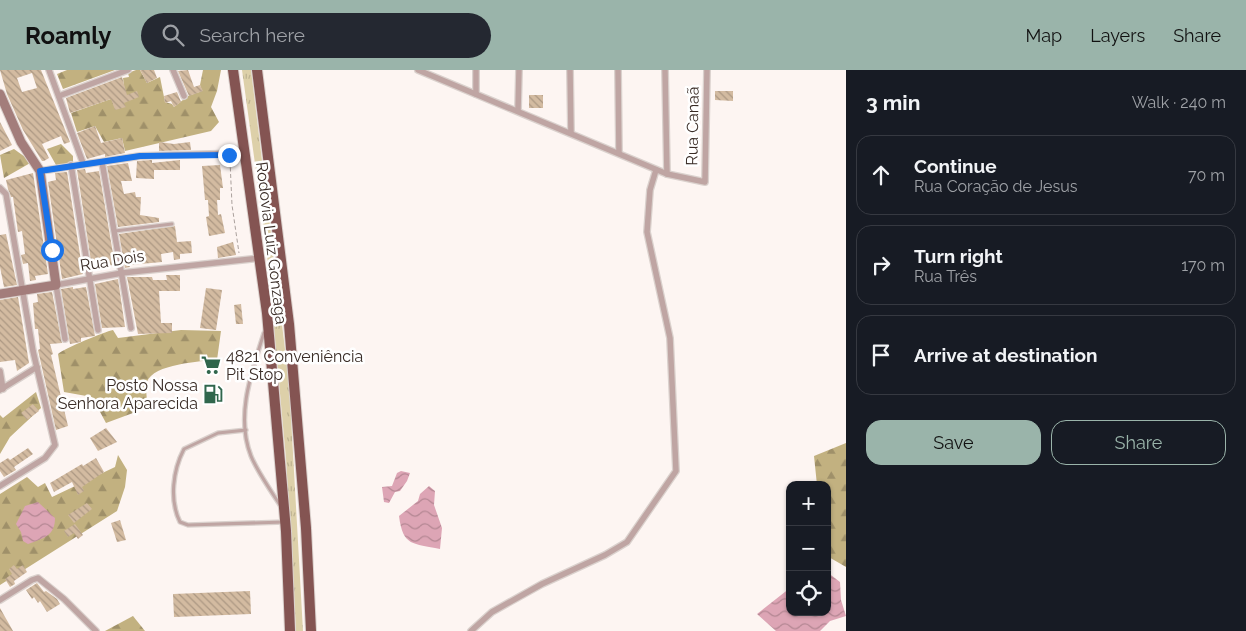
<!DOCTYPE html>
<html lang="en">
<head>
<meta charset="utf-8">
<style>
	:root { --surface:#171b24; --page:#242831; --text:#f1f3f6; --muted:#9ea1a6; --line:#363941; --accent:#9ab4aa }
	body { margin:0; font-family:Raleway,sans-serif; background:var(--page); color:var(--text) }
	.controls { position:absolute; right:15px; bottom:15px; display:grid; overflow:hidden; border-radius:10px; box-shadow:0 1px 4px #0004 }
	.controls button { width:45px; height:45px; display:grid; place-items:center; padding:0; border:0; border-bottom:1px solid var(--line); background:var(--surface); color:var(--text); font:25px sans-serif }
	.stop { position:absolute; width:15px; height:15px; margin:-11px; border:4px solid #1a73e8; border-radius:50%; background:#fff }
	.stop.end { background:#1a73e8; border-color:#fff; box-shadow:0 1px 5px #0008 }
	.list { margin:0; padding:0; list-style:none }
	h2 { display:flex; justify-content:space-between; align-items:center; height:65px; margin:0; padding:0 20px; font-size:21px }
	h2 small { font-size:16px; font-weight:400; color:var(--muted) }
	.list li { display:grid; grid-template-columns:32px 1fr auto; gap:15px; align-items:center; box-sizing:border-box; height:80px; margin:0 10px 10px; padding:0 10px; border:1px solid var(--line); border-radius:15px }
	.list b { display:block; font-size:19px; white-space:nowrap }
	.list p { margin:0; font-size:16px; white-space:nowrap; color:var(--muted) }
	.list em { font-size:16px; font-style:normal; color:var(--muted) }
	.actions { display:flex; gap:10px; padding:15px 20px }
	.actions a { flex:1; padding:11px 0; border:1px solid var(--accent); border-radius:15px; text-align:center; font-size:18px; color:var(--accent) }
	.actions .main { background:var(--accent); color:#111 }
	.icon { flex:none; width:28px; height:28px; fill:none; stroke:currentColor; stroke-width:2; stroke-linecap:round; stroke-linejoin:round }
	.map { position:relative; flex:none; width:846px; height:561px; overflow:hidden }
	header { display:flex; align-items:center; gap:30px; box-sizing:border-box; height:70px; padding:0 25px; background:var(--accent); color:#111 }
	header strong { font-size:24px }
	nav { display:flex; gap:28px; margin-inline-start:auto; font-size:18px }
	.search { width:350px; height:45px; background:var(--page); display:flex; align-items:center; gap:12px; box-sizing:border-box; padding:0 18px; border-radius:28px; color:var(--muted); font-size:19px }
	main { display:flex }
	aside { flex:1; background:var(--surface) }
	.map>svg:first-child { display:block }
	.grass { fill:url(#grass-tufts) }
	.forest { fill:url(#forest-firs) }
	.water { fill:url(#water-waves) }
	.building { fill:url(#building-back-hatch); fill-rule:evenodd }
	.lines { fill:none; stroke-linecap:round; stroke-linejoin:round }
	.service-casing { stroke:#dad1cd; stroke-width:5.5 }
	.minor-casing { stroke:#dad1cd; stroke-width:8 }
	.secondary-casing { stroke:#dad1cd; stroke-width:11 }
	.trunk-casing { stroke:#dad1cd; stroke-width:12 }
	.path { stroke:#aba19d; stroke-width:1; stroke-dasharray:4 2.5; stroke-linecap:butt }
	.service { stroke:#bfa5a3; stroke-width:3 }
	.minor { stroke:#bfa5a3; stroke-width:5.5 }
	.secondary { stroke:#a37d7b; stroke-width:9 }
	.trunk { stroke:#845452; stroke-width:10 }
	.route { stroke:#1a73e8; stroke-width:6 }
	.labels { text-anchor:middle; stroke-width:5; stroke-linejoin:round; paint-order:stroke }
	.street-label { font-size:16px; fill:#3a2d27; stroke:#fff }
	.poi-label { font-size:16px; fill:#3a2d27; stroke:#fff; text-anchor:start }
</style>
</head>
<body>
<header>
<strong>Roamly</strong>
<div class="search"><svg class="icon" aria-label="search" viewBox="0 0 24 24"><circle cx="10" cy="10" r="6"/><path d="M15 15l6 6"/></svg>Search here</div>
<nav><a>Map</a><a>Layers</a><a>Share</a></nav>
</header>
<main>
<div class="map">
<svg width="846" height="561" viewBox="0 0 846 561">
	<defs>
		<pattern id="grass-tufts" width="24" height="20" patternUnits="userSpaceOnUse" patternTransform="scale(1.25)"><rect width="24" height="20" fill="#ddd0a9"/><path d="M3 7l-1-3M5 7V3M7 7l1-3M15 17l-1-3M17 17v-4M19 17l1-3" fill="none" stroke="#beb391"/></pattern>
		<pattern id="forest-firs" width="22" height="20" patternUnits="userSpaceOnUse" patternTransform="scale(1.25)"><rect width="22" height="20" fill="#c2b180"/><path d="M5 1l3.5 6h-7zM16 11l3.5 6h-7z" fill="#9f9069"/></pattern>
		<pattern id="water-waves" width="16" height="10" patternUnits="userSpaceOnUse" patternTransform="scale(1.25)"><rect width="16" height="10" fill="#dda5b5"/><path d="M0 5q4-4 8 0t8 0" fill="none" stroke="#b48793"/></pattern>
		<pattern id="building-back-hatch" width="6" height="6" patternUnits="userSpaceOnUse" patternTransform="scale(1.25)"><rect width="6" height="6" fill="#d3bba1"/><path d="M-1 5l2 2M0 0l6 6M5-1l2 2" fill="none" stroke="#ac9883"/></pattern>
	</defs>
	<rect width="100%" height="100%" fill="#fdf5f2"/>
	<polygon class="grass" points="242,0 251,0 289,312 303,561 296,561 286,388 266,173"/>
	<g class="forest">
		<polygon points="67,0 115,0 63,19 57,4"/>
		<polygon points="136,0 140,0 147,13 160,7 165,32 172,34 174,37 188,26 202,21 200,15 203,0 221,0 217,21 211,37 219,52 211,61 125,81 122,68 104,72 95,56 77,62 71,43 125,24 123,8 129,7 128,3"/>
		<polygon points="61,74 73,86 73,94 56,95 47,79"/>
		<polygon points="14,79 32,92 4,108 0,85"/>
		<path d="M113,260L118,268L181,260L221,261L217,290C201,291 153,294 147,312C145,317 147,326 147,332L133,343L106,353L92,327L64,322L58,284C65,278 104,262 113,260Z"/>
		<polygon points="36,322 41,338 10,367 0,384 0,345 3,348"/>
		<polygon points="846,373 846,497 827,486 827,415 817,415 814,386"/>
		<polygon points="118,385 127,400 125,417 117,441 0,515 0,424 27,407 38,417 45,413 52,427 115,397"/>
		<polygon points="133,546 145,561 105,561"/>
	</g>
	<g class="water">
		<polygon points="401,401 410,403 407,411 400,421 395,422 389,433 384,432 382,417 392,416 397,403"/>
		<path d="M429,416L435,421L434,435L442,458L440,479C413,473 403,477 399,446L418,431L420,424Z"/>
		<path d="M38,432L55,448C55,466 44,468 28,474L23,471L21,462L16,454L25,436Z"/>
		<polygon points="827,502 840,512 841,530 846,546 830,551 820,561 776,561 757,544 790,518 790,542 827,542"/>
	</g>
	<g class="building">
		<path d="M0,0H41L70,72L64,74L61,66L42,74L49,88L44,91H42L23,60L7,24ZM32,3L37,18L22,22L17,8Z"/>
		<polygon points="140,0 154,0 157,8 147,13"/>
		<polygon points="188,0 194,17 200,15 203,21 189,26 178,1"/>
		<polygon points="122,7 127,25 137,21 139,27 124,33 126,37 115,40 111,29 70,43 66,28"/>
		<polygon points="715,21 733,21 733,31 715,30"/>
		<polygon points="177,22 181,32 174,37 171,31 165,33 164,26"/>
		<rect x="529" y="25" width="14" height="13"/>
		<polygon points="0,52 12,75 0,81"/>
		<polygon points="95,56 101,73 122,68 125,83 105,87 105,84 87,89 77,63"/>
		<polygon points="159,72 174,74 190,72 191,80 159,81"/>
		<polygon points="152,90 152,93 180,90 180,100 154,100 154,109 136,108 137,91"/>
		<polygon points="128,93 132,111 121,111 124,124 135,122 136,127 141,127 140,145 159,148 159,152 118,157 107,96"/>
		<polygon points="220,95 223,118 220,118 220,130 217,130 218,145 221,144 225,163 209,166 206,147 209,146 208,130 205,130 202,96"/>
		<polygon points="85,99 86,103 99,101 115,195 102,196 101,189 91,191 77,100"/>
		<polygon points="67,102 83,204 62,209 48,112 56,110 55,103"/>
		<polygon points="33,103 48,204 35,206 36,210 30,211 28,193 23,194 21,185 25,184 22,161 18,162 13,127 11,127 8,119 6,110"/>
		<polygon points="175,156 177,172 191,171 192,183 180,184 180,189 174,190 173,182 161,184 162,192 129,195 130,197 125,198 119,164"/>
		<polygon points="6,164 17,215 4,217 0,197 0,165"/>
		<polygon points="233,172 236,185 218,188 217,177"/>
		<polygon points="166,205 180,205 180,221 159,221 161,253 172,253 172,263 138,264 127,207 152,207 153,210 167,210"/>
		<polygon points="118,209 125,257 102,258 95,214"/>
		<polygon points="73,217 73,219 86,217 95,266 81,268 81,272 70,274 61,219"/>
		<polygon points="206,218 222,220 216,260 200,258"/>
		<polygon points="52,222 62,273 50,274 53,284 51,285 68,356 56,360 38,280 40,279 38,259 35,259 33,233 38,232 37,224"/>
		<polygon points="18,227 29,293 17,301 15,290 0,292 0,230"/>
		<polygon points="241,234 243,254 236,254 234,235"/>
		<polygon points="33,334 39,341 27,350 21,343"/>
		<polygon points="106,358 117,372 98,381 90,368"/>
		<polygon points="28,378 33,384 14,397 16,400 4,407 0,401 0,393 8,388 10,390"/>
		<polygon points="96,388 104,402 82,417 84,421 78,425 72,412 54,422 50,413 82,394 83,396"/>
		<polygon points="87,433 92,439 74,453 68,445"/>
		<polygon points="120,450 126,470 117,472 111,453"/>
		<polygon points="75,454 83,465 78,469 74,463 68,467 64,461"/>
		<polygon points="14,495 17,499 23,495 27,502 14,511 15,514 10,517 5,509 12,504 9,499"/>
		<polygon points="37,513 44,522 46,521 57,529 60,534 47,542 40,531 38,533 34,527 32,529 26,520"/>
		<polygon points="250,521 251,544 174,547 173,524"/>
		<polygon points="0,538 13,561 0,561"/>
	</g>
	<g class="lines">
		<defs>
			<g id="service">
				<polyline points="115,161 172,154"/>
				<path d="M264,263C252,301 235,346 251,386C257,401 271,421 280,435"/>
				<path d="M246,360L218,363L184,379C173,400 169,430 180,452L188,455L284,452"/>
			</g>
			<g id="minor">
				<polyline points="49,0 83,93"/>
				<polyline points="173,0 184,26"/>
				<polyline points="418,0 667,104 705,112 707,0"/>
				<polyline points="570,0 571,63"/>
				<polyline points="618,0 619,83"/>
				<polyline points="665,0 667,104"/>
				<polyline points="476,24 476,0"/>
				<polyline points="59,26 128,0"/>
				<polyline points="518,40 519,0"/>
				<polyline points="102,92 131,258"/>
				<polyline points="71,95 98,260"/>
				<polyline points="40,101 140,86 245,83"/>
				<polyline points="0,118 6,124 33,281 55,375 45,388 0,416"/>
				<polyline points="65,269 56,215 122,203 260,188"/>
				<polyline points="0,301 3,319"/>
				<polyline points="0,320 37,297"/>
				<polyline points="0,530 32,510 38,508 64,529 96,561"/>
				<polyline points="471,561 492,542 542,514 605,485 627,472 676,401 670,268 647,162 650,120 656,100"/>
			</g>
			<polyline id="secondary" points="0,24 21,72 40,101 56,215 0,224"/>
			<g id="trunk">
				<polyline points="233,0 267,243 286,461 290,561"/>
				<polyline points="257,0 289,254 306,458 311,561"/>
			</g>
		</defs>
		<use href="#service" class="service-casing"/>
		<use href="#minor" class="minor-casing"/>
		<use href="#secondary" class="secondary-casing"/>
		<use href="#trunk" class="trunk-casing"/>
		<polyline class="path" points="230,91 232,135 239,183"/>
		<use href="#service" class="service"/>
		<use href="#minor" class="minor"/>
		<use href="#secondary" class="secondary"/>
		<use href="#trunk" class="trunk"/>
	</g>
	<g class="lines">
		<polyline class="route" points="52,180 40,101 140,86 229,85"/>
	</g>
	<defs>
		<symbol id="supermarket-bare" viewBox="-9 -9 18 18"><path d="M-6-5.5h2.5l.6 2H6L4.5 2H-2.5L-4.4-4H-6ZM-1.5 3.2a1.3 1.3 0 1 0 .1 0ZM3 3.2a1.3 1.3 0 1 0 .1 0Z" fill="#30664c" stroke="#fff" stroke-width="2.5" paint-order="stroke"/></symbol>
		<symbol id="fuel-bare" viewBox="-9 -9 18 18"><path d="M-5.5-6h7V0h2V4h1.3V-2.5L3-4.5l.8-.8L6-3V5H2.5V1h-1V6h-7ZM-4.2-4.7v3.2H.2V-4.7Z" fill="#30664c" stroke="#fff" stroke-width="2.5" paint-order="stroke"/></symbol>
	</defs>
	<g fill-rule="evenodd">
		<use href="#supermarket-bare" x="197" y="281" width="28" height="28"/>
		<use href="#fuel-bare" x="199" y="310" width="28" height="28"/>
	</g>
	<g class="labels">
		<g class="street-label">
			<text transform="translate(692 56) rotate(-89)" y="6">Rua Canaã</text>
			<text transform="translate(272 173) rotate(83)" y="6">Rodovia Luiz Gonzaga</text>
			<text transform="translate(112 190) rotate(-9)" y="6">Rua Dois</text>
		</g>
		<g class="poi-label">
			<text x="226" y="292">4821 Conveniência<tspan x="226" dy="18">Pit Stop</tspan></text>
			<text x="198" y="321" text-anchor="end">Posto Nossa<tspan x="198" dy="18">Senhora Aparecida</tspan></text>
		</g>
	</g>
</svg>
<div class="controls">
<button>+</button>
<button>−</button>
<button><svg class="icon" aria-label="locate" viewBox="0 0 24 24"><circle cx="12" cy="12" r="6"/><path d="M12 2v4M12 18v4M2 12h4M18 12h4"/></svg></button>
</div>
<div class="stop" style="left:52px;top:180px"></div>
<div class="stop end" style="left:229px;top:85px"></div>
</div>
<aside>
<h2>3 min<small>Walk · 240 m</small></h2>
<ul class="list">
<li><svg class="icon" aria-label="ahead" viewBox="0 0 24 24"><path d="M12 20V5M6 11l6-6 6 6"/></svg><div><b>Continue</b><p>Rua Coração de Jesus</p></div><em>70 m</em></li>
<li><svg class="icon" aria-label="right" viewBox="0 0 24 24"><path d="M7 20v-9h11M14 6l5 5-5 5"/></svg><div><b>Turn right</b><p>Rua Três</p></div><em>170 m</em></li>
<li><svg class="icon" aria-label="arrive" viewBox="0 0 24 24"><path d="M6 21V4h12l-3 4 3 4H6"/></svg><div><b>Arrive at destination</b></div></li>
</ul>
<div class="actions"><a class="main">Save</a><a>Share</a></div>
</aside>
</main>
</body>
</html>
